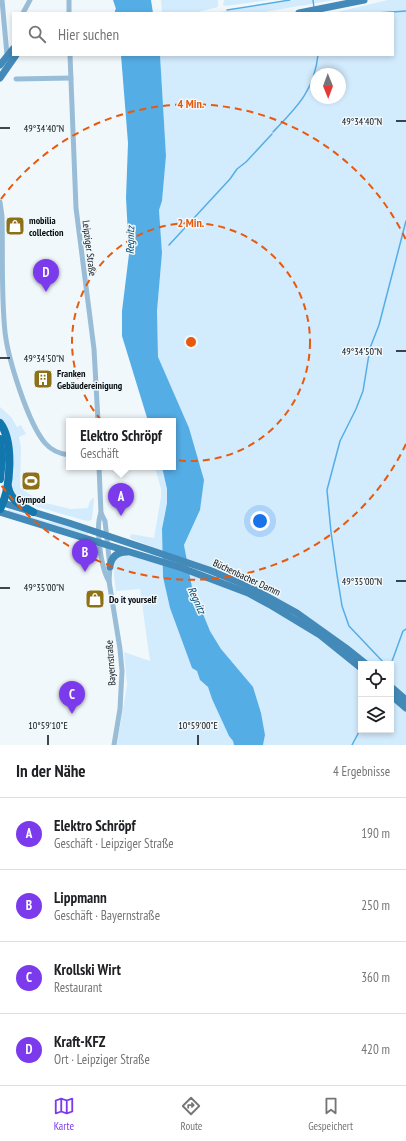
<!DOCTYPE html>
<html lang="de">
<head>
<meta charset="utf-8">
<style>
	:root { --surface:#fff; --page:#f6f6f6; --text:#202124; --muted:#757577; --line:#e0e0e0; --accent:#7c3aed }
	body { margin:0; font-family:"PT Sans Narrow",sans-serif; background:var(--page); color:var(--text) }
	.controls { position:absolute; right:12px; bottom:12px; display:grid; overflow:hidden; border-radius:0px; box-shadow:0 2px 6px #0003 }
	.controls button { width:36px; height:36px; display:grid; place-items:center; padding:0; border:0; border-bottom:1px solid var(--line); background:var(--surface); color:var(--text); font:20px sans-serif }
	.compass { position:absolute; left:310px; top:68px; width:36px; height:36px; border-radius:50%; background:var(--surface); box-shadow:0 2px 6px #0003; rotate:179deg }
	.you { position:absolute; left:260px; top:521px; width:14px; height:14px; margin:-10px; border:3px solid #fff; border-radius:50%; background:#1a73e8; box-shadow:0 0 0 6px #1a73e833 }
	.badge { display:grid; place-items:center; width:26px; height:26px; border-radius:50%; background:var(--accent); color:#fff; font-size:13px; font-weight:700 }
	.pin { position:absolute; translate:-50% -33px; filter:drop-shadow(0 1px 2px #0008) }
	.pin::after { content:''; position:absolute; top:21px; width:14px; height:12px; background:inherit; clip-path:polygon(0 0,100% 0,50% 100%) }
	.popup { position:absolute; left:66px; top:418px; width:110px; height:52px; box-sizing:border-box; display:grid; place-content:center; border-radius:0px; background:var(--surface); filter:drop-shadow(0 1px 3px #0005); font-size:13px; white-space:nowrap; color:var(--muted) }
	.popup b { font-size:15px; color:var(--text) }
	.popup::after { content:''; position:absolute; left:50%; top:100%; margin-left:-8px; border:8px solid transparent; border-top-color:var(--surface) }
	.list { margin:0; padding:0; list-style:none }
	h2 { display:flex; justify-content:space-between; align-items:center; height:52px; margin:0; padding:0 16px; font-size:17px }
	h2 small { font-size:13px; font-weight:400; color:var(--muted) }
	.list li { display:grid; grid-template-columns:26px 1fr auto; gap:12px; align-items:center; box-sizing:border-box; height:72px; padding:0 16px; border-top:1px solid var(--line) }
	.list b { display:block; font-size:15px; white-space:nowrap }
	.list p { margin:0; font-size:13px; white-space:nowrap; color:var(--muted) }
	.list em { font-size:13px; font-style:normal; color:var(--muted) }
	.icon { flex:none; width:22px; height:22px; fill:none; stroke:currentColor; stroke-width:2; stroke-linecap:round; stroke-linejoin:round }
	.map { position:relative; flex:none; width:406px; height:745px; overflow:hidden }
	.search { position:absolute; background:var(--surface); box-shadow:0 2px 6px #0003; left:12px; right:12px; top:12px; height:44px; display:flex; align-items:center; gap:10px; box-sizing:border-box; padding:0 14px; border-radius:0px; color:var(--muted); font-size:15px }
	.sheet { height:340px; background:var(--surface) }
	nav { display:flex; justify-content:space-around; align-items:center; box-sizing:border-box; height:56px; border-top:1px solid var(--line); background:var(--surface); font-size:11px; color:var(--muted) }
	nav a { display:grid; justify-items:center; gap:2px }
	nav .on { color:var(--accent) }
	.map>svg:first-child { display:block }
	.green { fill:#d2ebfd; fill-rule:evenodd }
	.water { fill:#55ade5 }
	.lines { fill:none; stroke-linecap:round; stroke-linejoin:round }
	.stream { stroke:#55ade5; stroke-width:1.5 }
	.minor { stroke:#99bdd7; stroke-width:5 }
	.major { stroke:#438ab9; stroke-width:7 }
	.highway { stroke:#1277ad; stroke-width:8 }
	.ticks { fill:none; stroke:#080d11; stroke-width:1.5 }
	.ring { fill:none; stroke:#e8590c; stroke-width:2; stroke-dasharray:7 5 }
	.labels { text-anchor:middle; stroke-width:3; stroke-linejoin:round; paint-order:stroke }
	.poi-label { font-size:10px; font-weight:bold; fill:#080d11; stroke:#f1f8fc; text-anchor:start }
	.street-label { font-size:10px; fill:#080d11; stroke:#f1f8fc }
	.water-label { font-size:11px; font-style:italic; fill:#00486d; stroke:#f1f8fc }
	.ticks-label { font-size:10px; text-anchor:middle; fill:#080d11; stroke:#f1f8fc; stroke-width:3; stroke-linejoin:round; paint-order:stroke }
	.centre { fill:#e8590c; stroke:#f1f8fc; stroke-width:2 }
	.ring-label { font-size:12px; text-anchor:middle; font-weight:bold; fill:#e8590c; stroke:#f1f8fc; stroke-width:3; stroke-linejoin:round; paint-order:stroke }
</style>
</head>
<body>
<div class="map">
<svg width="406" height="745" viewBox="0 0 406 745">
	<rect width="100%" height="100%" fill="#f1f8fc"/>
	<g class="green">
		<polygon points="161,0 218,0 218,7 194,13 162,13"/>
		<polygon points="224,0 269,0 226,6 223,5"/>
		<polygon points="295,0 334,0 258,13 213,13"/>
		<path d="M388,0H406V745H263L265,735L221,649L210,631L192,587L184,545L200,510L158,357L157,311L162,253L159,210L162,201L166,156L160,55H393V13H333ZM316,74H340V98H316ZM361,664H391V730H361Z"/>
		<polygon points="0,407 11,417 17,427 21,425 26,434 19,437 21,448 20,488 40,501 46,503 70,509 88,508 90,501 93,498 94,499 92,519 89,521 83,520 21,502 12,492 5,425 0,419"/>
		<path d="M155,467H162L167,489V503L164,516L162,537L163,577L170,608L192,668L197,671L200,680L208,687L212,699L229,736L233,741L234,745H117L127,685L124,652L150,661L140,589L116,591C115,580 108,554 127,555C134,555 141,560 148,561L152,547L130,538L131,534L154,538L161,497V489Z"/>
		<polygon points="8,509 45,521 58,523 88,533 88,535 43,523 8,511"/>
	</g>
	<g class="water">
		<polygon points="113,0 151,0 153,13 115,13 115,10 116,9"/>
		<polygon points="121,55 160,55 166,156 162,201 159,210 162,253 157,311 158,357 189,428 204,480 200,510 184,545 192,587 210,631 221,649 253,687 261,713 265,735 263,745 234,745 233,741 229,736 212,699 208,687 200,680 197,671 192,668 170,608 163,577 162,529 167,503 167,489 162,467 173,467 173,421 148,421 122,336 122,311 129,254 126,198 128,143"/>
	</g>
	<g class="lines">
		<g class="stream">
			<polyline points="313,0 314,8"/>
			<polyline points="227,10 290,0"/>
			<polyline points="377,13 406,11"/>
			<path d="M273,132C297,107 314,91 318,55"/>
			<polyline points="169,245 230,179 237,169 246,162 272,134"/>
			<polyline points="385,664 349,626 342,606 337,575 331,532 327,490 340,441 356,409 363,391 370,348 379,325 406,221"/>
			<polyline points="391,664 403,631 406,629"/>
			<polyline points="352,745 361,728"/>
		</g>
		<g class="minor">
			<polyline points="2,0 7,55"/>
			<polyline points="69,0 69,13"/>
			<polyline points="23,13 30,0"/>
			<polyline points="70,55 76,208 94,349 98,421"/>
			<polyline points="16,79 71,78"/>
			<path d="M0,202L2,216C3,254 1,293 5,332C8,359 28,423 45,443C51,450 60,454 69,455"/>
			<path d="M99,467L101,513C95,526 101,569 109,581"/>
			<polyline points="101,513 105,521 110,567 109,581 120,649 122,671 120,709 114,745"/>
		</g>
		<g class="major">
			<polyline points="299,13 364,0"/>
			<polyline points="0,65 13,49"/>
			<polyline points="0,78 16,55"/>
			<polyline points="0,502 69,523 150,550 209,570 248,586 297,613 346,648 366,664"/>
			<polyline points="0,512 182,568 248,593 272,606 320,635 361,668"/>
			<path d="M110,567C111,557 117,552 127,552"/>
			<polyline points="391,687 406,700"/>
			<polyline points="391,695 406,708"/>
		</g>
		<g class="highway">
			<path d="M0,423C14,441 11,489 0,509"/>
			<polyline points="0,439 2,459 0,479"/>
			<path d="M8,487C11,501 22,506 33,512"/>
		</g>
	</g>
	<path class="ticks" d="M396,121H406M0,128H10M396,351H406M0,358H10M396,581H406M0,588H10M48,735V745M198,735V745"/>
	<g class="ring">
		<circle cx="191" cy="342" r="119"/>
		<path d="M406 444A238 238 0 0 1 1 485M1 199A238 238 0 0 1 406 240"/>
	</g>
	<defs>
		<symbol id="shop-square" viewBox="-11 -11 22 22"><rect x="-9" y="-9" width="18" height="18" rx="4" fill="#8e7116" stroke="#f1f8fc"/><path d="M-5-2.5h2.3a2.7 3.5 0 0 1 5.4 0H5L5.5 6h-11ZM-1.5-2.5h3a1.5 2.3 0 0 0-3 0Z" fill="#fff"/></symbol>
		<symbol id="building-square" viewBox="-11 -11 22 22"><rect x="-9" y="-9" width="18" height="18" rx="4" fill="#8e7116" stroke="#f1f8fc"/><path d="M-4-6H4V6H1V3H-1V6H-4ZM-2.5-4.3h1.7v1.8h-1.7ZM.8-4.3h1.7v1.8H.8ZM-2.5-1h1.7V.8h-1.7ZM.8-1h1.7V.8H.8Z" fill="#fff"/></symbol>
		<symbol id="stadium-square" viewBox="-11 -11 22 22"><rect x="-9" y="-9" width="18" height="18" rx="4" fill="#8e7116" stroke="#f1f8fc"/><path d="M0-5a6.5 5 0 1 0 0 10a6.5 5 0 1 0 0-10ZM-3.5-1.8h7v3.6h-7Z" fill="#fff"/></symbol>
	</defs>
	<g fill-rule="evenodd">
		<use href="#shop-square" x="4" y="215" width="22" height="22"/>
		<use href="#building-square" x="32" y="368" width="22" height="22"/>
		<use href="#stadium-square" x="20" y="470" width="22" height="22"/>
		<use href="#shop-square" x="84" y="588" width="22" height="22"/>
	</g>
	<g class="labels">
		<g class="poi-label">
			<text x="29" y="224">mobilia<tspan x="29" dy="12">collection</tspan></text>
			<text x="57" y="377">Franken<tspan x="57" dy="12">Gebäudereinigung</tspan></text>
			<text x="31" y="503" text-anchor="middle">Gympod</text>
			<text x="109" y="603">Do it yourself</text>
		</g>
		<g class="street-label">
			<text transform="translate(90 248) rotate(83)" y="4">Leipziger Straße</text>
			<text transform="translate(247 577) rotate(25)" y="4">Büchenbacher Damm</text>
			<text transform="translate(110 663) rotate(-94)" y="4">Bayernstraße</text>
		</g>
		<g class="water-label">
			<text transform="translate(130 240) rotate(-89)" y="4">Regnitz</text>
			<text transform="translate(197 600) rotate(66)" y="4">Regnitz</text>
		</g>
	</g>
	<g class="ticks-label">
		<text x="362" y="125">49°34'40"N</text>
		<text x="44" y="132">49°34'40"N</text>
		<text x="362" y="355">49°34'50"N</text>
		<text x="44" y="362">49°34'50"N</text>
		<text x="362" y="585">49°35'00"N</text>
		<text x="44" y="591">49°35'00"N</text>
		<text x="48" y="729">10°59'10"E</text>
		<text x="198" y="729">10°59'00"E</text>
	</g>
	<circle cx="191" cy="342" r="6" class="centre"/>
	<g class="ring-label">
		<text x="191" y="108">4 Min.</text>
		<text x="191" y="227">2 Min.</text>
	</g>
</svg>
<div class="controls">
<button><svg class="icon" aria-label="locate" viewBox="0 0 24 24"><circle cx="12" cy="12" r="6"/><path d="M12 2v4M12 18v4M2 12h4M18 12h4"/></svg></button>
<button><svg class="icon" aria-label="layers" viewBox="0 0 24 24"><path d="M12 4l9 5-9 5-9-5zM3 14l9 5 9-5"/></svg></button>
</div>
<svg class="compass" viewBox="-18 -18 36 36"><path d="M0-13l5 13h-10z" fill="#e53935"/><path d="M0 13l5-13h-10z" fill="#757577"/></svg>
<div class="you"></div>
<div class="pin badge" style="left:121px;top:516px">A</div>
<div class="popup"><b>Elektro Schröpf</b>Geschäft</div>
<div class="pin badge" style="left:85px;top:572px">B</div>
<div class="pin badge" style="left:72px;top:714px">C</div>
<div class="pin badge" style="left:46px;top:292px">D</div>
<div class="search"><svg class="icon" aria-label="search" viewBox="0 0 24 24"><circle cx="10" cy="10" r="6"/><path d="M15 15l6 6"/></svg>Hier suchen</div>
</div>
<section class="sheet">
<h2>In der Nähe<small>4 Ergebnisse</small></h2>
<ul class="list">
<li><span class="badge">A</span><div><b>Elektro Schröpf</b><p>Geschäft · Leipziger Straße</p></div><em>190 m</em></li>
<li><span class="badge">B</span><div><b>Lippmann</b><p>Geschäft · Bayernstraße</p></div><em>250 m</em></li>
<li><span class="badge">C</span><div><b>Krollski Wirt</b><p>Restaurant</p></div><em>360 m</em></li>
<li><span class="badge">D</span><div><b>Kraft-KFZ</b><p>Ort · Leipziger Straße</p></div><em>420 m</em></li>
</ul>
</section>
<nav>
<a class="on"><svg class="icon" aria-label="map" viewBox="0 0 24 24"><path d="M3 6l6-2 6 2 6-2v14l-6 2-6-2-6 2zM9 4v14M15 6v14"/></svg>Karte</a>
<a><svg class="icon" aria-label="directions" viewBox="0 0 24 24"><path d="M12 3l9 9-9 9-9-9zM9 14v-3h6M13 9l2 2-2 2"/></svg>Route</a>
<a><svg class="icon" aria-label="saved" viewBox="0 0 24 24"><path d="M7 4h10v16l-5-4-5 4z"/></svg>Gespeichert</a>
</nav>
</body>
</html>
